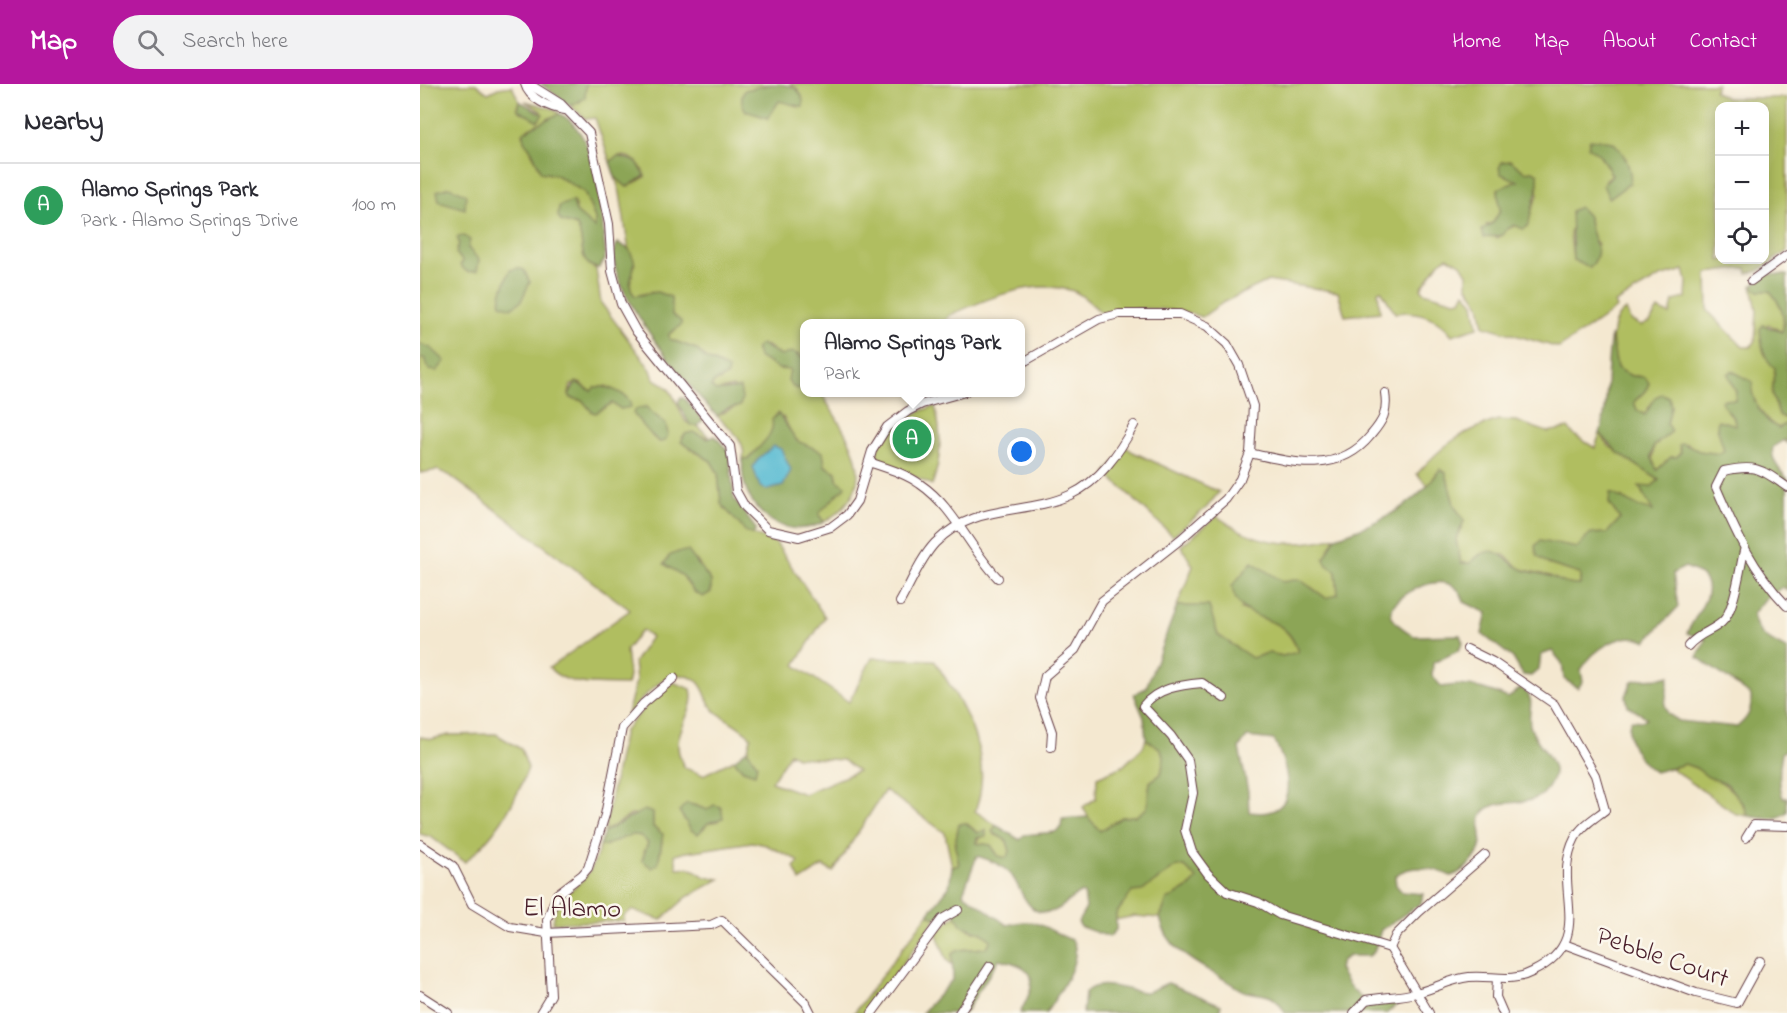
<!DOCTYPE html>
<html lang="en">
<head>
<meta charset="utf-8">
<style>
	:root { --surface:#fff; --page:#f2f2f3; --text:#2b2b33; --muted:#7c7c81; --line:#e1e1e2; --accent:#b5179e }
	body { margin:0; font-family:"Indie Flower",sans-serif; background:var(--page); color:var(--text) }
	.controls { position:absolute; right:18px; top:18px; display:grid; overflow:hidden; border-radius:12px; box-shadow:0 3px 15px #0003 }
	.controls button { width:54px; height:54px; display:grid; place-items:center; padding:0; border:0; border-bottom:2px solid var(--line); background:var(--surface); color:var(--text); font:30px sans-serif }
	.you { position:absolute; left:602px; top:368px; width:21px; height:21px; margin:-15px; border:4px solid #fff; border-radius:50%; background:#1a73e8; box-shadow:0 0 0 9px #1a73e833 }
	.badge { display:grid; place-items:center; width:39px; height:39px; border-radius:50%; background:var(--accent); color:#fff; font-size:20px; font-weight:700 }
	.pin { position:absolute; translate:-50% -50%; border:3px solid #fff; box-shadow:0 2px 6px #0006 }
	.popup { position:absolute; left:380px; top:235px; width:225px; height:78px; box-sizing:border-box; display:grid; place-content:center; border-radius:12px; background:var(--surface); filter:drop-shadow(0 2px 4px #0005); font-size:20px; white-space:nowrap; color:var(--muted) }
	.popup b { font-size:22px; color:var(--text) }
	.popup::after { content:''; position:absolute; left:50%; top:100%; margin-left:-12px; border:12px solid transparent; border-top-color:var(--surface) }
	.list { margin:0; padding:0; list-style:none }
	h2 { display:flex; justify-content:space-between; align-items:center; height:78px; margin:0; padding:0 24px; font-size:26px }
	h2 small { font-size:20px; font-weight:400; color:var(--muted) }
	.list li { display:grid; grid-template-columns:39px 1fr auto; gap:18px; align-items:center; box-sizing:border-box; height:84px; padding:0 24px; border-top:2px solid var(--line) }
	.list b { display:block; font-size:22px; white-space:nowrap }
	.list p { margin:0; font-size:20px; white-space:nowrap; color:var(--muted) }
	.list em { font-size:20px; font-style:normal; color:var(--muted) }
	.icon { flex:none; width:33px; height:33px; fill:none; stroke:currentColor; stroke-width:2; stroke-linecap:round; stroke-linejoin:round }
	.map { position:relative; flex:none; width:1367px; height:929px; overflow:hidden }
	header { display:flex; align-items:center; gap:36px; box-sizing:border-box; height:84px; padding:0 30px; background:var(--accent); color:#fff }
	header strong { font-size:28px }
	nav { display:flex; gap:33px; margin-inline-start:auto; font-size:21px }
	.search { width:420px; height:54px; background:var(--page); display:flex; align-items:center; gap:15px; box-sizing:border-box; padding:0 21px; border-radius:33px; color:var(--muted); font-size:22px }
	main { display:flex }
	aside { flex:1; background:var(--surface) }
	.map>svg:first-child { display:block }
	.green { fill:#b0be61; stroke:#7d6e46; stroke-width:1.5; fill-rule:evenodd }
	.forest { fill:#8ca557; stroke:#6b6241; stroke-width:1.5; fill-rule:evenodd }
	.water { fill:#53b9d1; stroke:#4e6c7e; stroke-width:1.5 }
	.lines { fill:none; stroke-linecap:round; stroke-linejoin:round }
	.minor-casing { stroke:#643d44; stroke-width:10 }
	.minor { stroke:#fff; stroke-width:8 }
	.labels { text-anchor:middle; stroke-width:5; stroke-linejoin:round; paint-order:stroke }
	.street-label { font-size:27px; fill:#4a1f2b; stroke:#fbf7ec }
</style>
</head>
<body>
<header>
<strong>Map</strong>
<div class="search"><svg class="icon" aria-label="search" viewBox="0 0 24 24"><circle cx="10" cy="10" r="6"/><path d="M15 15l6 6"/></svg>Search here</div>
<nav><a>Home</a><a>Map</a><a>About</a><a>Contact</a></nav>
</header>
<main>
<aside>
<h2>Nearby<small></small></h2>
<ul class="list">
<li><span class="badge" style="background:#2e9e5b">A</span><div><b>Alamo Springs Park</b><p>Park · Alamo Springs Drive</p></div><em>100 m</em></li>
</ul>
</aside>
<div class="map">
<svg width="1367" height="929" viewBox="0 0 1367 929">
	<rect width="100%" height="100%" fill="#fbf7ec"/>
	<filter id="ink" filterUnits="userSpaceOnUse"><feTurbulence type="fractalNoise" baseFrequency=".0167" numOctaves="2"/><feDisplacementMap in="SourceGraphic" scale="12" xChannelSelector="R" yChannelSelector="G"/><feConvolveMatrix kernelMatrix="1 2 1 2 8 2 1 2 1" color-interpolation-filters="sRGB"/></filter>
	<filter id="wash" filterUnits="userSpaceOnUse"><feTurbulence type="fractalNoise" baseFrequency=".008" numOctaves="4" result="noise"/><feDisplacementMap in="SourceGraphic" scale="24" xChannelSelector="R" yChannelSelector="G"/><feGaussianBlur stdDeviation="1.35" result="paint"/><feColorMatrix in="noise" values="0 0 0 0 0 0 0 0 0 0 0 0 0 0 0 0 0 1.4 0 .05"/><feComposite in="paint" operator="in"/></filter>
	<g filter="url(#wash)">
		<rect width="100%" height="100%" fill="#f4e8d0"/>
		<g class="green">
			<path d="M5,0H56L68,9L78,4L92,2L99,17L97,23L118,36L121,27L105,17L134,25L140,30L109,44L103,50L121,88L136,91L164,108L175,134V145L156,128L155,121L141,137L157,142C166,158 156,176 176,185L181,219L231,286L234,295C255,303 256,322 266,338L278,342L291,355L273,348L262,353L271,365L291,377L298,389L300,407L326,448L356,459L405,533L375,581L429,618L452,574L514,576C543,621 576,673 555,727L576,741L573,746L575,751L586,755L590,767L587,774L578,772C573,760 566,761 556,759L562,752L546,739L539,740L535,760L539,781L532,783L525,749L465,706L413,788L403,782L380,797L374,783L379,778L376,775L346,761L332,758L255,770L257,784C270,782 275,786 285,793L300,795L267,813L241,836L212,826L204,832V837L133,839C136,808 151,811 167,791C174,783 177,771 180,761L186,762C199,753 218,743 228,759L224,768L239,774L242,758L239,746L233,743V729L211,731L184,748L204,647L235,612L253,598L271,605C278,632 244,649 265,684L283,691L314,676L323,686L337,680L327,669L331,653C320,642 306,636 294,626C286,618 286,606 278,598C250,575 224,614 207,631L216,597L214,578L231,553L222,546L206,566L209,592L207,601C181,600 148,604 129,584L210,526L29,391L17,386L0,389V1ZM160,299L171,307L186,302L206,312L201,325L192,319L181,326L163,317L151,314L149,310L151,301ZM226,323L243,338L240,358C225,351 226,338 226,323ZM276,476L291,497L269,502L263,492ZM370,669L377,673L423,676L438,687L384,710L351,698ZM274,721L287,726L298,737L288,739L283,745L271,746L267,739Z"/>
			<path d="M166,0H353L345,3L348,34L359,17L369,18L378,23L379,6L370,0H1297L1294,7L1306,14H1367V167L1338,187L1328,189L1327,184L1287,189L1288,227L1323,263H1330L1335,258L1337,226L1332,202L1339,207H1350C1360,219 1367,232 1362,248L1348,240L1341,252L1344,269L1355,284L1352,311L1359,331L1367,335V339L1359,344C1345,339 1333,317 1331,303L1311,298L1316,308L1315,317L1305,315L1306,326L1315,334L1316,341L1298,337L1304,366L1300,370L1278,367L1267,359L1257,373H1251L1237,386L1232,378L1234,362L1251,348L1247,340L1251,322L1232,318L1225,331L1217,326L1214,318L1227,305L1218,292H1211L1197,284C1192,266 1187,236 1206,226L1210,236L1221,242L1230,238L1238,225L1250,231L1253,217L1266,214L1267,197L1264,186L1240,193L1195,219L1197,224L1139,264L1064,242L1060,221L1047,201V190L1041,180L1027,173L1018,180L1001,204L1004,208L1035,217L1041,216L1045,208L1054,219L1058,243L1032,251C1019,233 997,226 975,229L961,206L958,207L960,228L925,232L918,208L848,197L804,218L782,233C754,224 712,221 683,230C674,223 663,210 653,207C612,194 567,215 530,231L524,239L384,240V275L378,270L361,272L346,261L384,298V308L401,309C428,354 467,400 404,438L399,431L418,398L416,388L405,382C406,365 388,366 379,358C371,352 368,341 363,333L354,340L350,352L328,376L323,375C327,356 309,344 297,332L313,324V303L296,307L291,303L294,298L301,296L308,285L287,275L276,265L249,255V250L255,246L257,234L252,231L250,213L231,208L215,212C206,202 212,192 215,180L209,168L200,109L195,93L207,103L225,93C222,80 212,71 198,72L190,78L175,34L166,35L151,22L160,18ZM1300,22H1344V176H1300ZM1180,71L1206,74C1207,83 1212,91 1210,99L1189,114L1186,95L1192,91ZM1091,77L1105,88L1113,87L1118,111L1110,130L1108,141C1097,141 1089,140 1083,151L1076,154L1066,141L1073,139L1080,127L1078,105L1099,97L1089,92ZM1169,133L1171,152L1178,160L1153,176L1150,149L1153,138Z"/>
			<path d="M515,322C522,350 522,373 512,401L461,377L457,370C459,344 493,329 515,322Z"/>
			<path d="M1078,336L1096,337L1127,348L1148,344L1154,351L1175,364L1180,349L1189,362L1239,396L1231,403H1219L1234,427L1215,423L1202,413L1189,419L1200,435L1187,449L1170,450L1157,464L1143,462L1128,480L1160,490V501H1145L1130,492L1101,485L1084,471L1060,470L1050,479H1041L1036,456L1044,437L1034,421L1026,389L1020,385L1008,402L997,390C1023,360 1041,348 1078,336Z"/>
			<polygon points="706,363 713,368 799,408 787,423 753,452 686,389"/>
			<path d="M797,432C834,460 872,465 916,453L904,475L907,481L916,487L918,510L906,514L891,503L821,525C847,535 868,538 878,568L863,572L848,569L832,574L798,551L793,538L775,523L757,522L773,482L761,462Z"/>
			<path d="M76,650L101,665L108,684C95,721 74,753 45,778L11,753L0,750V653L12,655L29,651Z"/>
			<polygon points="726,655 741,665 744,675 741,690 730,698 727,724 716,732 702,733 680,747 672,740 663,723 676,714 677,693 703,682 723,663"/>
			<path d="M1265,680C1291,689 1319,705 1328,732L1316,730L1251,684Z"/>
			<path d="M757,782L765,783L778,795C764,810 745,812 740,834L715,832L695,836L696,830L712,807L722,806Z"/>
			<polygon points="508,830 516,834 447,929 434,929"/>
			<polygon points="536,831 550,846 562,849 571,856 567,864 537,866 532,870 534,883 527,876 516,848"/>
		</g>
		<g class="forest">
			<polygon points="121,0 166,0 165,14 151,22"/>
			<path d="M353,0C369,0 385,3 383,23L359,17L348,34L326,27C321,19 320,14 325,6Z"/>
			<polygon points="99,17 123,30 118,37 98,26"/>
			<path d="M140,30C179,49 181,127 185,165V176L179,184C156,182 166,157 157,142L141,137L138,132L139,122L153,117L156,128L175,144V134L164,108L136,91L121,88L112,67L104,57V48C110,44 134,31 140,30Z"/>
			<path d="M1170,55L1193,58C1203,67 1213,86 1210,99L1189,114L1183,101L1192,91L1180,71L1168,63Z"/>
			<polygon points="198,72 217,78 225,92 207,103 195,93 190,78"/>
			<path d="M1091,77L1105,88L1113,87L1118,90C1120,109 1110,122 1109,141L1103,145L1094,141L1087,145L1083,151L1064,154L1062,146L1073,139L1080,127L1078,105L1098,97L1081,90L1079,84L1082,78Z"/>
			<polygon points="29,103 46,110 45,125 19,117 17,107"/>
			<path d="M1159,123L1169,133C1168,157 1188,162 1170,184L1153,176L1151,127Z"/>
			<polygon points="44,152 50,156 48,164 59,176 57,187 47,188 40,181 43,178 36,169 39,159 37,153"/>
			<path d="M198,159L209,165L214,176C216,189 204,200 215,212L237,208L251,213L252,231L261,237V241L249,250V255L276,265L287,275L308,285L307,292L294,298L291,303L296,307L320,304L322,315L320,322L307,325L297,332C273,308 173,191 198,159Z"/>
			<path d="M97,184L104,186L110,198L101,217L91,224L81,220C78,212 87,195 90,186Z"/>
			<path d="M1347,190L1367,191V335L1359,331L1352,311L1355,284C1343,275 1341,259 1340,245L1343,241L1362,248C1367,232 1360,219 1350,207H1339L1332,202Z"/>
			<path d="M1191,251L1197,284L1211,292L1225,293L1229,299L1227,305L1214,318L1217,326L1225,331L1235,313L1242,310L1249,313L1251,322L1247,340L1251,348L1234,362L1231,372L1237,386L1251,373H1257L1261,368L1259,361L1262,359L1279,367L1300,370L1304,366L1297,343L1298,336L1316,341C1315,332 1305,326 1301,317L1305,315L1315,316L1316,308L1308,290L1312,287L1333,298C1328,313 1345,339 1359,344L1367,339V359L1364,356L1353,363C1350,373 1359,387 1367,394V506L1363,503L1345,515L1333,530C1337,553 1349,555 1367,566V665L1362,669C1359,684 1358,699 1363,714H1367V728C1356,738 1342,734 1328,732L1324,721L1307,700L1288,693L1276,684L1265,680L1235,688C1219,678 1203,654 1211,636L1222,637L1227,634L1208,622L1206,612L1212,597C1226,592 1237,597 1249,592L1245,621L1248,630L1259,637L1317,643C1328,634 1332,627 1331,612L1325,607L1277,573L1286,556L1267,549C1278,525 1308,497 1265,483L1253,489L1258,523L1226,557C1204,545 1173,565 1161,586L1163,597L1158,604L1144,595L1142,579L1132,567L1121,571L1119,585L1111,592L1103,591L1093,574L1062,550L1067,529L1044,518C1034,476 969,513 971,529C972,539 987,547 994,552L1040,551L1043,559L1038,567L1013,579L1012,592L1022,603C1044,598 1068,605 1088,614L1101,604C1118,616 1107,624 1110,641C1113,657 1131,669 1134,685C1135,694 1129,704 1123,710C1107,724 1075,713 1063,729C1056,740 1063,749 1061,760C1058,775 1044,788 1031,792C1015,784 990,779 975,792L976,801L982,808L1003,810L1001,819L961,846L954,868L949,872H929L921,877L919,885C927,900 938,918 957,919C965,919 972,916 981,917L967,929H865C854,908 846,912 827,908C818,906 810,898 802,894C776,879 747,866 740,834L747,816L770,803L777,795L765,783L757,782L722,807L712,808L696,830V846L689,853L661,843L658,838L666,824L664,810L660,809C649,814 645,823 634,827C607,835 603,807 592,792C585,782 568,775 557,772L543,809L587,841C620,832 623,845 652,856C665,875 636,913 626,929H600C618,895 618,884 579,875L545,929H502L533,895L532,870L537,866L566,864L571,856L562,849L541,841L533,824L516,834L508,830L529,803L532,783L539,781L535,760L539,740L546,739L557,749L566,746V752L557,754L556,759L571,761L578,772L586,774L590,767L587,757L572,748L576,741L600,756L604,751L635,748L641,743L642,735L668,733L680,747L702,733L716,732L727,724L730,698L741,690L744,675L741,665L726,655L724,634L714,610L726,604L757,522H789L798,551L832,574L848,569L863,572L878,568C866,523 818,545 812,502L832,478L863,498L879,495L906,514L918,510L916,487L907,481L904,475L916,453C956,440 997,422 1020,385L1026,389L1034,421L1044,437L1036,456L1041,479H1050C1076,454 1080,475 1102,485C1110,489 1121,489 1129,492C1143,497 1144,501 1160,501V490L1128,480L1117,472L1115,462L1120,457L1157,464L1170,450L1187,449L1200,435L1189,419L1190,409C1206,415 1216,424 1233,427L1219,402L1231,403L1239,396L1198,369L1180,349C1190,317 1185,284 1191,251ZM827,653L854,656C864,675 881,721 848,728C843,730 834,728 829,728L828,707L819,664Z"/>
			<polygon points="0,260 11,264 25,277 17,287 9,286 4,274 0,274"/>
			<polygon points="341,260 361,272 372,268 384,275 384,298 379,305 373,303 368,296 370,286 359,285 338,273 336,264"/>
			<path d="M156,298L171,307L175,303C187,302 210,309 211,323L201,325L192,319L176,329L172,328L163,317L151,314L149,310Z"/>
			<polygon points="260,314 264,314 283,336 278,342 270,341 258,319"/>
			<path d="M226,323L246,341L248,350L245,357L240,358C233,354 218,336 213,329L218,324Z"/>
			<path d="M358,329L377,357L403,368L405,382L416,388L417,396L426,402L400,428L399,431L404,438C360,461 317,420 323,375H328C337,364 356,351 352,336Z"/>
			<polygon points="273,348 288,355 295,352 309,368 314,415 336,445 333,451 326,448 301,420 298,389 291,377 261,358 265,350"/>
			<polygon points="258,468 268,467 291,497 291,508 283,513 274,508 263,492 244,480 249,472"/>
			<polygon points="327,666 337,680 335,690 323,686 314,676"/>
			<polygon points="267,719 287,726 294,721 301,723 303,734 288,739 278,750 271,746 259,727"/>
			<path d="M224,726L233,729V743L243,750L238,780L232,784L222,776L228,759L221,752C205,747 195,763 180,761L184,748Z"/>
			<path d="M748,899L801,921L799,929H663L665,909C678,893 708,908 726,908C733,907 740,902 748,899Z"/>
		</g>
		<polygon class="water" points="354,362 361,365 371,386 363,402 347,406 340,403 333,383 339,374"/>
	</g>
	<g filter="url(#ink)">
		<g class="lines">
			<defs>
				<g id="minor">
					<path d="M105,0C109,15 130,24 145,26"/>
					<polyline points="109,0 141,20 169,49 189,140 192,187 201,220 216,247 310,362 316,407 325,423 348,446 379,453 411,443 427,431 437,417 452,367 467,343 488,327 502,320 545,308"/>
					<polyline points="1331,197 1367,171"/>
					<polyline points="600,280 679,235 699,230 760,230 787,242 807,260 819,281 833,322 830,369 820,395 806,415 761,455 682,517 655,566 625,592 620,614 632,648 631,663"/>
					<path d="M830,369C873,379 919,391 951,351C963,337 968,328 965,309"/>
					<path d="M449,378C466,384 485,389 500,400C534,423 550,465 578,494"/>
					<path d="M1367,403C1341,385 1336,380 1304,387L1296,403C1315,447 1333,487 1367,522"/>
					<path d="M480,518C491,499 500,475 515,459C555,418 604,432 650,411C680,397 699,369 714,341"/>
					<path d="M1268,562C1280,548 1291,548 1302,538C1314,528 1320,484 1324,467"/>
					<path d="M804,614L782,599C760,601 737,604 723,622L751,652L768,676L773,709L765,746L772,768L788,790L807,808L838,818L860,831L970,864"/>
					<polyline points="1326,754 1334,741 1367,742"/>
					<polyline points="0,760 33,782 52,820 90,843 126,849 291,841 302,836 386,919 391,929"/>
					<polyline points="1144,860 1276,909 1317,919 1340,877"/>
					<polyline points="970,864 976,851 999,828 1065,771"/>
					<polyline points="970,864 1009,929"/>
					<polyline points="1077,894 1076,913 1083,929"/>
					<polyline points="0,911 28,929"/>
					<polyline points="120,929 131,911 127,836 137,810 162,791 168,784 185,731 202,644 224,619 254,594"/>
					<polyline points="452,929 522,835 538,826"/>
					<polyline points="539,929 570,882"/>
					<path d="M934,929L946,916C963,913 980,913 996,909C1014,905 1030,895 1049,893C1071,891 1092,899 1112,888C1180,855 1129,803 1155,754C1161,742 1175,734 1185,726L1175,691L1134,620L1073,578L1047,565"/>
				</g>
			</defs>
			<use href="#minor" class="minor-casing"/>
			<use href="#minor" class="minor"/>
		</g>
	</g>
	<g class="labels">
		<g class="street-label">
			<text transform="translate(152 823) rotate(1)" y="9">El Alamo</text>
			<text transform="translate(1243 872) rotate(19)" y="9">Pebble Court</text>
		</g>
	</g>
</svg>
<div class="controls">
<button>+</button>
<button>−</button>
<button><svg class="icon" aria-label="locate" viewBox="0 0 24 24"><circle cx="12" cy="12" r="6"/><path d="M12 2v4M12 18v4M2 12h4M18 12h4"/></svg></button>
</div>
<div class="you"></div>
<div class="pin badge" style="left:492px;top:355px;background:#2e9e5b">A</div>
<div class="popup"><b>Alamo Springs Park</b>Park</div>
</div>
</main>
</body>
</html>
